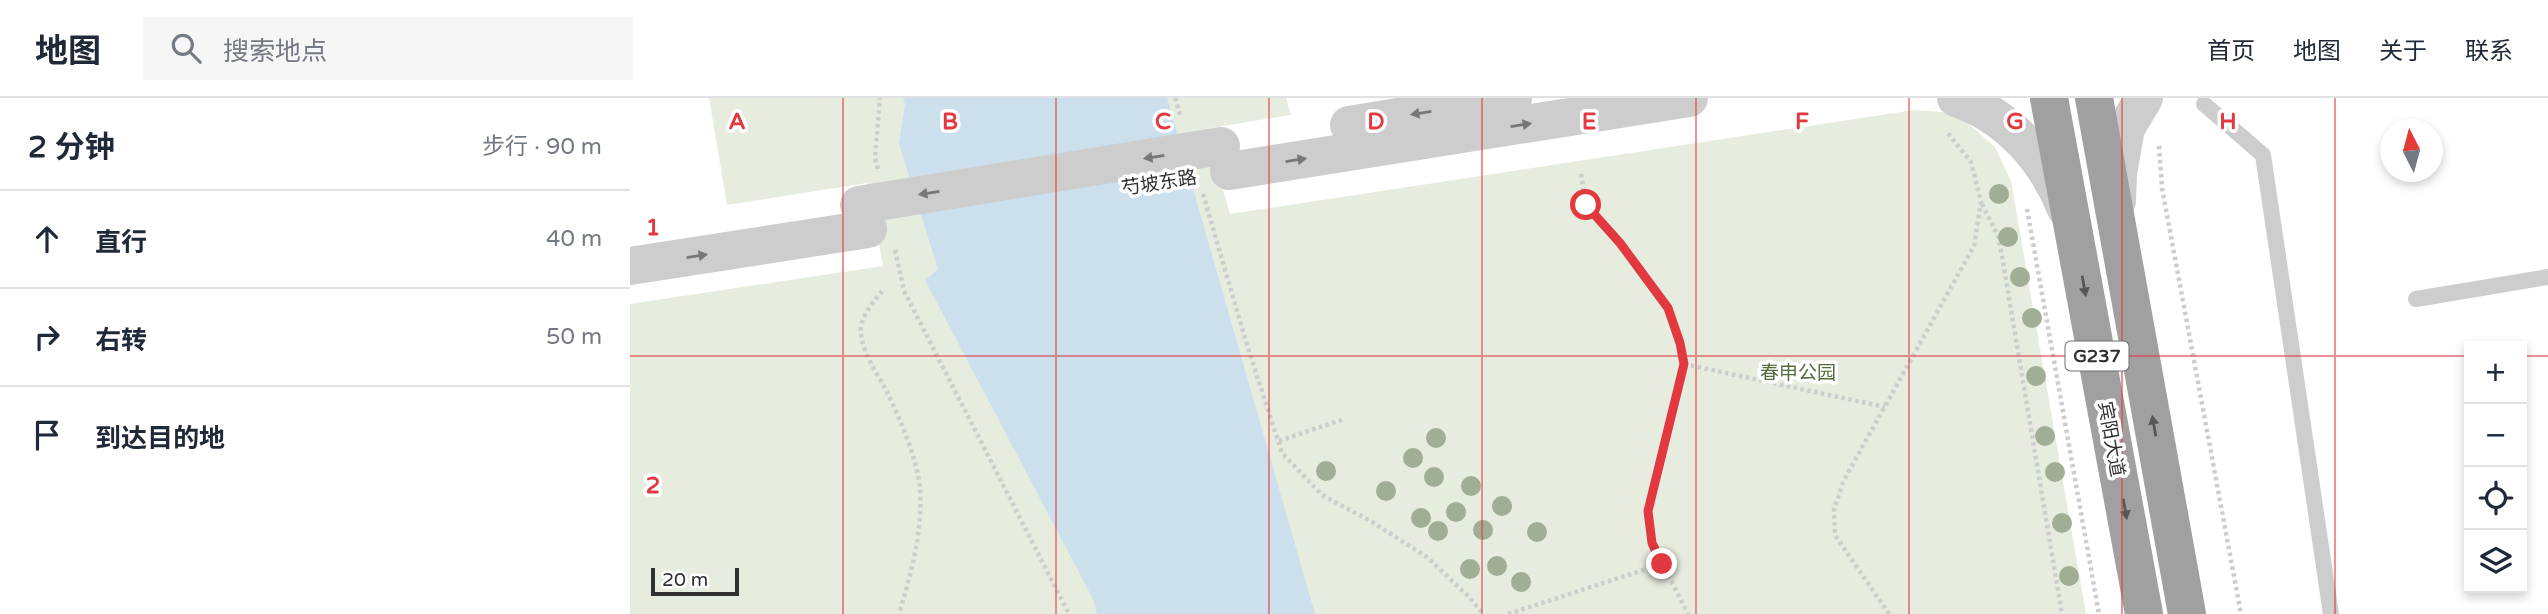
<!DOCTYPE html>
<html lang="zh">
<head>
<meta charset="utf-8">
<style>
	:root { --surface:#fff; --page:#f6f6f7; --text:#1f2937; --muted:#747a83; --line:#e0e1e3 }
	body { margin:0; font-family:"Varela Round","Noto Sans SC",sans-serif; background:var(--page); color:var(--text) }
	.controls { position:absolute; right:21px; bottom:21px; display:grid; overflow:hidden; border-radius:0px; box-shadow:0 4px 10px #0003 }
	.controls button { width:63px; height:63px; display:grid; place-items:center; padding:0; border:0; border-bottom:2px solid var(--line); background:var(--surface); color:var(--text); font:35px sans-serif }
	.compass { position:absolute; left:1750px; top:21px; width:63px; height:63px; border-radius:50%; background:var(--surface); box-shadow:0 4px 10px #0003; rotate:354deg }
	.scale { position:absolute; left:21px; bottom:18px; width:88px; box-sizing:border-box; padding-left:7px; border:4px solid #303030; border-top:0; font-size:19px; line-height:24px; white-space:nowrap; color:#303030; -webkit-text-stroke:5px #fff; paint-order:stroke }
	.stop { position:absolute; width:21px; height:21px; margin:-16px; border:5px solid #e2383f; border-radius:50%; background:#fff }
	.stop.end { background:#e2383f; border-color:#fff; box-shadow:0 2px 7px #0008 }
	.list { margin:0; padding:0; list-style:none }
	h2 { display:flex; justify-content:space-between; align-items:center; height:91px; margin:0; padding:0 28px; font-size:30px }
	h2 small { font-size:23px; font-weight:400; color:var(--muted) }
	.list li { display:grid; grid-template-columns:46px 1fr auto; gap:21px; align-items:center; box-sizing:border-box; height:98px; padding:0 28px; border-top:2px solid var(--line) }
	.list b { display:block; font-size:26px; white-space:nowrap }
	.list em { font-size:23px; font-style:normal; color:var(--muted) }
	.icon { flex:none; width:38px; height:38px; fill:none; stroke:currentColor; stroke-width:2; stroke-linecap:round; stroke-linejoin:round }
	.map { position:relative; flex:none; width:1918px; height:516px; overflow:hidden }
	header { display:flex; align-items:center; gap:42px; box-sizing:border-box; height:98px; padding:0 35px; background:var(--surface); border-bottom:2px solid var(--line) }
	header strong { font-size:33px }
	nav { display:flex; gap:38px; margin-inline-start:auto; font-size:24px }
	.search { width:490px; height:63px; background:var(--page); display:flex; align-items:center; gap:18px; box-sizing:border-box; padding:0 24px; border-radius:0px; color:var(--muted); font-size:26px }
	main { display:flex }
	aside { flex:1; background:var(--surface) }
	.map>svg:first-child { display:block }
	.green { fill:#e6eddf }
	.water { fill:#ccdfec }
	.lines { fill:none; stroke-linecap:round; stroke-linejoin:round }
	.path { stroke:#cdcdcd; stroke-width:4.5; stroke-dasharray:3.5 3.5; stroke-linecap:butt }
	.service { stroke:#cdcdcd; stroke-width:16 }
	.tertiary { stroke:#cdcdcd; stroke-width:38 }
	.trunk { stroke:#a0a0a0; stroke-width:38 }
	.tertiary-bridge { stroke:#cdcdcd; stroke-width:38 }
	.tree { fill:#a0ae95 }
	.oneway { fill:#777 }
	.oneway2 { fill:#575757 }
	.route { stroke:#e2383f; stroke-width:9 }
	.grid { fill:none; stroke:#e2383f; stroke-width:2; stroke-opacity:0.55 }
	.labels { text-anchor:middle; stroke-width:7; stroke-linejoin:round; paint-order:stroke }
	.shield { fill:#fff; stroke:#6e6e6e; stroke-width:2 }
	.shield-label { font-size:18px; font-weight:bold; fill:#303030 }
	.street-label { font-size:19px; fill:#303030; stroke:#fff }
	.park-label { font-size:19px; fill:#526c3e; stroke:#fff }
	.grid-label { font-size:23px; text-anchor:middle; font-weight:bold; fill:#e2383f; stroke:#fff; stroke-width:7; stroke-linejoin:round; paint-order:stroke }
</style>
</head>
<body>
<header>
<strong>地图</strong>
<div class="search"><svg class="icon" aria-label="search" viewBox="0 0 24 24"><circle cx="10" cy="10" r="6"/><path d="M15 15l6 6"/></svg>搜索地点</div>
<nav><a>首页</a><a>地图</a><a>关于</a><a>联系</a></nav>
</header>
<main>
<aside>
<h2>2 分钟<small>步行 · 90 m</small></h2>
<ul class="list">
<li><svg class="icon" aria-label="ahead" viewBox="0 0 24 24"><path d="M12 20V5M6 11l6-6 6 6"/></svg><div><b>直行</b></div><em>40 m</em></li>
<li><svg class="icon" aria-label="right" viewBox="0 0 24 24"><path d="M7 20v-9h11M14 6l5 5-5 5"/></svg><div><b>右转</b></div><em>50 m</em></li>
<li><svg class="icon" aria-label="arrive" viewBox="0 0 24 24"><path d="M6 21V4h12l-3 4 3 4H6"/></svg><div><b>到达目的地</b></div></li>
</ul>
</aside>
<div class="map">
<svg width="1918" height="516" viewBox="0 0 1918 516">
	<rect width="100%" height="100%" fill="#fff"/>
	<polygon class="green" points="79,0 656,0 661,17 575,31 600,116 1284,12 1326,15 1365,49 1381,83 1456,516 0,516 0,206 253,168 237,85 97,107"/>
	<polygon class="water" points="273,0 537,0 685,516 467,516 464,503 295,182 308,171 269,46 275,6"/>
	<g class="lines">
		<g class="path">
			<polyline points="545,0 551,20"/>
			<polyline points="1529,48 1532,90 1611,516"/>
			<polyline points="248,71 245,60 250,0"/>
			<polyline points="951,76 956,107 990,145 1038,210 1050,245 1054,266 1018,413 1022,445 1058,516"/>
			<polyline points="573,96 617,247 652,355 692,397 742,424 797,459 840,500 853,516"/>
			<polyline points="1352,106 1369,140 1432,516"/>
			<polyline points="1397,111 1469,516"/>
			<polyline points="265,152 274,193 439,516"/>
			<path d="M252,193C244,203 232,217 231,230C230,253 247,274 257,294C270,321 287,360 290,390C293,433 281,476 269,516"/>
			<polyline points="1054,266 1255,309"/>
			<polyline points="649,343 714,321"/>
			<polyline points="878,516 1032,466"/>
			<polyline points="1259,516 1205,437 1204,411 1214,382 1344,148 1351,104 1341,64 1316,33"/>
		</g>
		<g class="service">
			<polyline points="1574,6 1633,57 1701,516"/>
			<polyline points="1786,201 1918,179"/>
		</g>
		<g class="tertiary">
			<path d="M1326,0C1379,18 1416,61 1436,111"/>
			<polyline points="719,27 883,0"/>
			<polyline points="599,73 1059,0"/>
			<polyline points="1487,103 1488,75 1496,30 1514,0"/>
			<polyline points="0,168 238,131"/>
		</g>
		<g class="trunk">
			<polyline points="1419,0 1514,516"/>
			<polyline points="1464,0 1557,516"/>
		</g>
		<polyline class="tertiary-bridge" points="229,107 591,48"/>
	</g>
	<g class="tree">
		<circle cx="1369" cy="96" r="10"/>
		<circle cx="1378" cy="139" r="10"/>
		<circle cx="1390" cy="179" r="10"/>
		<circle cx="1402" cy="220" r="10"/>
		<circle cx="1406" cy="278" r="10"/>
		<circle cx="1415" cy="338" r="10"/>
		<circle cx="806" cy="340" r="10"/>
		<circle cx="783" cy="360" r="10"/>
		<circle cx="696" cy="373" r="10"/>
		<circle cx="1425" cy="374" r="10"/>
		<circle cx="804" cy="379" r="10"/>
		<circle cx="841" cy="388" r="10"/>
		<circle cx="756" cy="393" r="10"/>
		<circle cx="872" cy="408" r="10"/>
		<circle cx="826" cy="414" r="10"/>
		<circle cx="791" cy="420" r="10"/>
		<circle cx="1432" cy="425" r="10"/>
		<circle cx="853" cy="432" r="10"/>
		<circle cx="808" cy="433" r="10"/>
		<circle cx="907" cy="434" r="10"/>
		<circle cx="867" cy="468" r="10"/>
		<circle cx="840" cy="471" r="10"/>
		<circle cx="1439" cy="478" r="10"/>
		<circle cx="891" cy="484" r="10"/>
	</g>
	<defs><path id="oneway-solid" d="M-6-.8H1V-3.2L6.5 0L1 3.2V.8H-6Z" transform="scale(1.75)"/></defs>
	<g class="oneway">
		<use href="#oneway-solid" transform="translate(791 15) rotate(171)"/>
		<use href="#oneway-solid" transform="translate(891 27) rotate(-9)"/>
		<use href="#oneway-solid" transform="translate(524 59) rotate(171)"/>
		<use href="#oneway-solid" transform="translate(666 62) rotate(-9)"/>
		<use href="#oneway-solid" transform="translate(299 95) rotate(171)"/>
		<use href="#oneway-solid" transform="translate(67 158) rotate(-9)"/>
	</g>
	<g class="oneway2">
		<use href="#oneway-solid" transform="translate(1454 188) rotate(80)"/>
		<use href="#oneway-solid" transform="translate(1524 328) rotate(-100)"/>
		<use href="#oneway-solid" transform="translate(1495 411) rotate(80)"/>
	</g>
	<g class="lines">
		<polyline class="route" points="956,107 990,145 1038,210 1050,245 1054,266 1018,413 1022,445 1032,466"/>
	</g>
	<path class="grid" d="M213,0V516M426,0V516M639,0V516M852,0V516M1066,0V516M1279,0V516M1492,0V516M1705,0V516M0,258H1839M1892,258H1918"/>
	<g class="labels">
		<rect class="shield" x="1435.5" y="243.5" width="63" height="29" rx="5"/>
		<g class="shield-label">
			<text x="1467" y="264">G237</text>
		</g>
		<g class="street-label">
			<text transform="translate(529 84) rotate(-9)" y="7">芍坡东路</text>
			<text transform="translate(1482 341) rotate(80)" y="7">宾阳大道</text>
		</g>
		<g class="park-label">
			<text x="1168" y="281">春申公园</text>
		</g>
	</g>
	<g class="grid-label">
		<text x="107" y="31">A</text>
		<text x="320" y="31">B</text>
		<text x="533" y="31">C</text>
		<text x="746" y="31">D</text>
		<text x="959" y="31">E</text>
		<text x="1172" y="31">F</text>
		<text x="1385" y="31">G</text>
		<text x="1598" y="31">H</text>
		<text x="23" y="137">1</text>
		<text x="23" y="395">2</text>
	</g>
</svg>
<div class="controls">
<button>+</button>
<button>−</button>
<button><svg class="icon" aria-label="locate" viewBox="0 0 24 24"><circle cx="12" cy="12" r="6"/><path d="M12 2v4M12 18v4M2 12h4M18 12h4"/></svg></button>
<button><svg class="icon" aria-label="layers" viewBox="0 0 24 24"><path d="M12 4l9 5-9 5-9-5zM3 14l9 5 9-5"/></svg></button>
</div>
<svg class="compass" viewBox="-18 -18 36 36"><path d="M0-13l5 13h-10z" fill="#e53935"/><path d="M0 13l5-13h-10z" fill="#747a83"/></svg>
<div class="scale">20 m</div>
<div class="stop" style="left:956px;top:107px"></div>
<div class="stop end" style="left:1032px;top:466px"></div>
</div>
</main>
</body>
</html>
